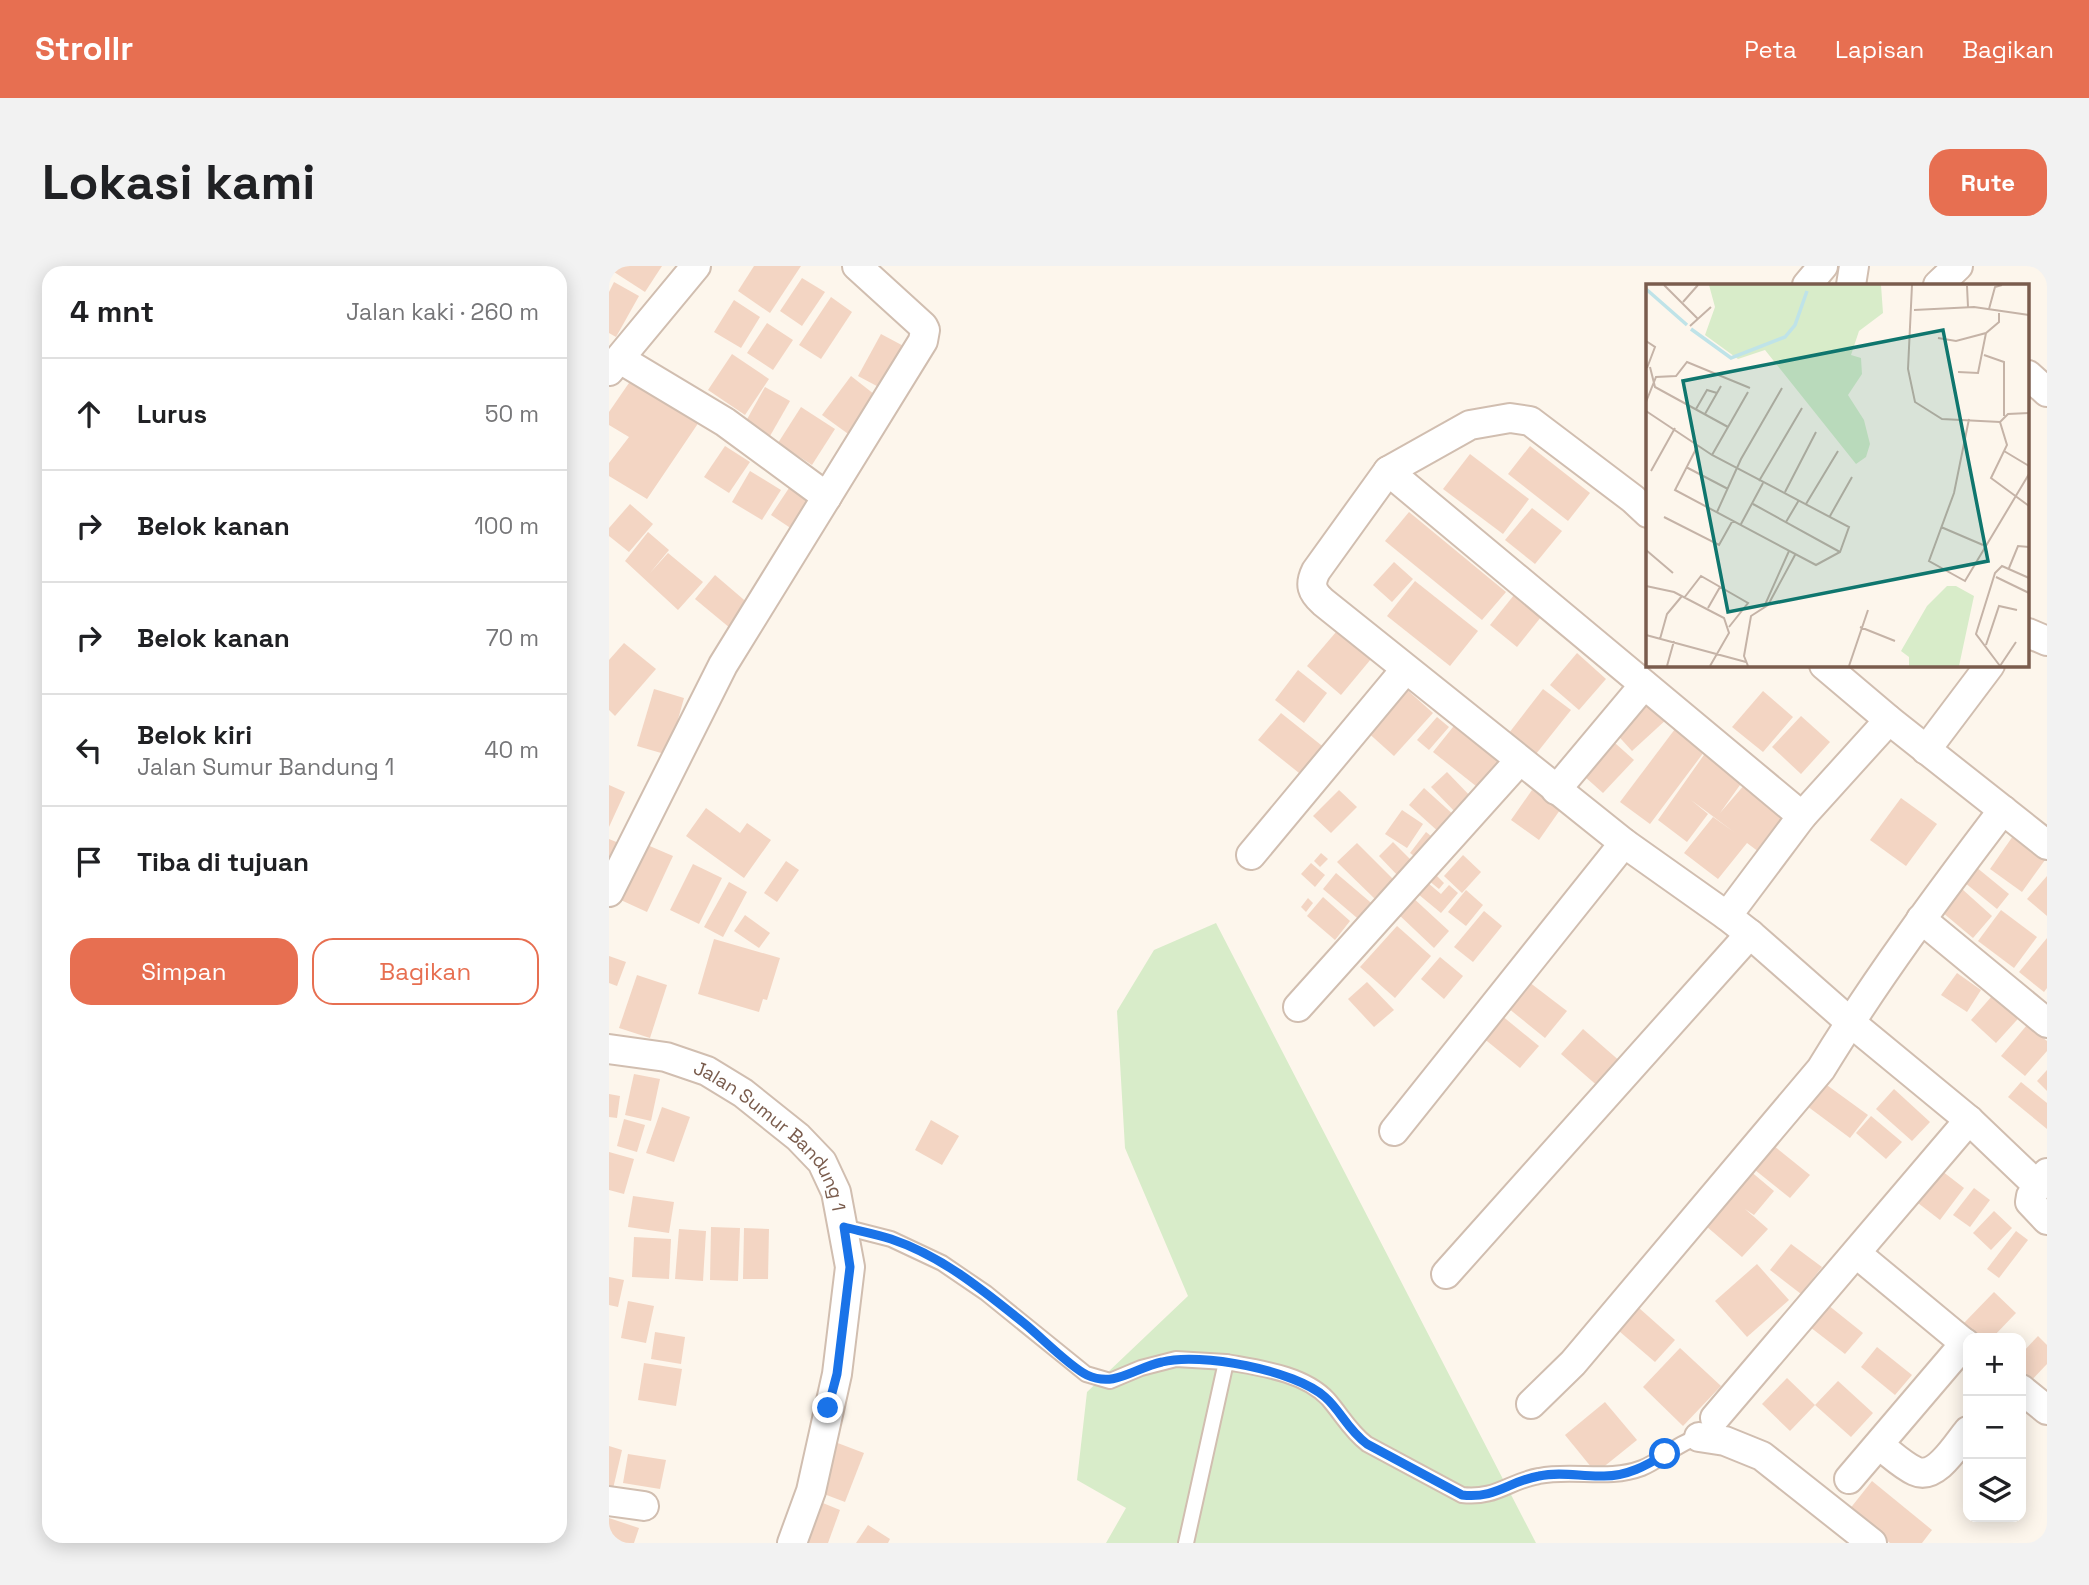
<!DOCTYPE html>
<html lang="id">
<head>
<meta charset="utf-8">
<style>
	:root { --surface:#fff; --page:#f2f2f2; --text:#202124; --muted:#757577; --line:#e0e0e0; --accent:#e76f51 }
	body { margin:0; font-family:"Space Grotesk",sans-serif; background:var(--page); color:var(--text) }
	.controls { position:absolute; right:21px; bottom:21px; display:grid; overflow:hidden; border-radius:14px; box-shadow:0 4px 18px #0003 }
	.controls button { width:63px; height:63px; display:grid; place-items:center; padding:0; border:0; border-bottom:2px solid var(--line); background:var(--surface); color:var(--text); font:35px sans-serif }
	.stop { position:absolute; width:21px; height:21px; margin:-16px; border:5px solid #1a73e8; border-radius:50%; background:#fff }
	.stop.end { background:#1a73e8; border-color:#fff; box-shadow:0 2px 7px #0008 }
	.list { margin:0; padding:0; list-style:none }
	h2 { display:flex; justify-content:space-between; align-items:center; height:91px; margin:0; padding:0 28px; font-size:30px }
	h2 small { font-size:23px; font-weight:400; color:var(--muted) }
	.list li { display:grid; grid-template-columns:46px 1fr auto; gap:21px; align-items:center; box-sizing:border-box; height:112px; padding:0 28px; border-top:2px solid var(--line) }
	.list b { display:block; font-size:26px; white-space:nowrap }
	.list p { margin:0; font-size:23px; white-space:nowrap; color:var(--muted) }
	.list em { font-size:23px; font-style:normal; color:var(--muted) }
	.actions { display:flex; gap:14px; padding:21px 28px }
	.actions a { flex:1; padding:16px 0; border:2px solid var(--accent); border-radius:21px; text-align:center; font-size:24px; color:var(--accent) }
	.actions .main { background:var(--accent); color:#fff }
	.icon { flex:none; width:38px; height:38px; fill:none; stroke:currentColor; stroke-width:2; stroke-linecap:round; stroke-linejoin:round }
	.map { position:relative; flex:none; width:1438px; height:1277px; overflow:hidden; border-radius:21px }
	header { display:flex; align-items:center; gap:42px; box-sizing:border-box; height:98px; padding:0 35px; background:var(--accent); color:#fff }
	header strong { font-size:33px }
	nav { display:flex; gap:38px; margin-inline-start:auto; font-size:24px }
	.intro { display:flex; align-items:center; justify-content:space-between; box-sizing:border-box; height:168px; padding:0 42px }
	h1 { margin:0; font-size:49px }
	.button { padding:18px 32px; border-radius:21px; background:var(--accent); color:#fff; font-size:24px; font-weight:700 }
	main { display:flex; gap:42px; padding:0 42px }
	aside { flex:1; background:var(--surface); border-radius:21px; box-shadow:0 4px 18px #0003 }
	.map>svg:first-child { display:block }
	.green { fill:#d8ecc9 }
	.building { fill:#f3d5c3 }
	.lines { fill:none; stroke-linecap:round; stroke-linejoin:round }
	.service-casing { stroke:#d1beb0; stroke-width:18 }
	.minor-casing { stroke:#d1beb0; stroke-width:32 }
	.service { stroke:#fff; stroke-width:14 }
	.minor { stroke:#fff; stroke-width:28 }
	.route { stroke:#1a73e8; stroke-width:9 }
	.labels { text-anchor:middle; stroke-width:5; stroke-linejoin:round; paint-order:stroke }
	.street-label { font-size:19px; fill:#7a5c4d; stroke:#fffaf3 }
	.inset-river { fill:none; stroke:#bfe3e8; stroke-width:3.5 }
	.inset-road { fill:none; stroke:#c5b3a7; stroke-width:2 }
	.view { fill:#0f766e; fill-opacity:0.15; stroke:#0f766e; stroke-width:3.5 }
	.inset-edge { fill:none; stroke:#7a5c4d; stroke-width:3.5 }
</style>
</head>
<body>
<header>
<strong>Strollr</strong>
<nav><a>Peta</a><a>Lapisan</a><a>Bagikan</a></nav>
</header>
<div class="intro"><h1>Lokasi kami</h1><a class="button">Rute</a></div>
<main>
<aside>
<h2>4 mnt<small>Jalan kaki · 260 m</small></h2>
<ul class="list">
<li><svg class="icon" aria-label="ahead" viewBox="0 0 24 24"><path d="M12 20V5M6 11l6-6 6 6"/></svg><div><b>Lurus</b></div><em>50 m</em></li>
<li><svg class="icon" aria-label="right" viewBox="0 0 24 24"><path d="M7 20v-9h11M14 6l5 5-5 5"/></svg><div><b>Belok kanan</b></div><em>100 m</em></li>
<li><svg class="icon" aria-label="right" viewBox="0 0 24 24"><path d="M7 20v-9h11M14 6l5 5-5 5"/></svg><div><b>Belok kanan</b></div><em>70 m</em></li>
<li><svg class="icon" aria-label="left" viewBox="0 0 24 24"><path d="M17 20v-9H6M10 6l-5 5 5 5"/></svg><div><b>Belok kiri</b><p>Jalan Sumur Bandung 1</p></div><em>40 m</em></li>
<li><svg class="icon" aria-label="arrive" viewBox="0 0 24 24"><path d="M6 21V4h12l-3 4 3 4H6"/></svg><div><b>Tiba di tujuan</b></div></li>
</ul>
<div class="actions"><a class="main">Simpan</a><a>Bagikan</a></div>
</aside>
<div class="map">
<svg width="1438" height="1277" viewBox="0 0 1438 1277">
	<rect width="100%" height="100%" fill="#fdf6ec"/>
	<polygon class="green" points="607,657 927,1277 497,1277 517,1242 468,1214 478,1126 579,1030 516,882 508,745 545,684"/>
	<g class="building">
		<polygon points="8,0 53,0 36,26 5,6"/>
		<polygon points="145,0 192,0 161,47 129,25"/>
		<polygon points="193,12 216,26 193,60 171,45"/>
		<polygon points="5,16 30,30 7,71 0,67 0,26"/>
		<polygon points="222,31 243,46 212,93 190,79"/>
		<polygon points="125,34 151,51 132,82 105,66"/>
		<polygon points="158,57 184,74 164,104 138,87"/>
		<polygon points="272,68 302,84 279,126 249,110"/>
		<polygon points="123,88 160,113 136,149 99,124"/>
		<polygon points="242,110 270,132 242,170 213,149"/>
		<polygon points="22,114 90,156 38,233 0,210 0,197 20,171 0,159 0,146"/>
		<polygon points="156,121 181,135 161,170 137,155"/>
		<polygon points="192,141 226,163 203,199 169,177"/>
		<polygon points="116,180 141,196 120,227 95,211"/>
		<polygon points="921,180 981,227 959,255 899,208"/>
		<polygon points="861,188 920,233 894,268 834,223"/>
		<polygon points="141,205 172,224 153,254 123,236"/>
		<polygon points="180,222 201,237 183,263 162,249"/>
		<polygon points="21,238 44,258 20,286 0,270 0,262"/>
		<polygon points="923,242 953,265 926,298 896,274"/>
		<polygon points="800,246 897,326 873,354 776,275"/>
		<polygon points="39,266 60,284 41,307 59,287 94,316 69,344 16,295"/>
		<polygon points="785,296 804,313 783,336 764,319"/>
		<polygon points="106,309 141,339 121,362 86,333"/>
		<polygon points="806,315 869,365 841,400 778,350"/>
		<polygon points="905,329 932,351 908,381 881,359"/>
		<polygon points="733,359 767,387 732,429 698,400"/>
		<polygon points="15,377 47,403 6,450 0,444 0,394"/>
		<polygon points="968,387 997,413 970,444 941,419"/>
		<polygon points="689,404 718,427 695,457 666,434"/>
		<polygon points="796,422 824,447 785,490 756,464"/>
		<polygon points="45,423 75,432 59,489 28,480"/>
		<polygon points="934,423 962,444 927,488 900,467"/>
		<polygon points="1154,425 1184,451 1154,486 1123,461"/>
		<polygon points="1038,430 1059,452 1023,485 1003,463"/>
		<polygon points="672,447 717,483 695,511 649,474"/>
		<polygon points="1192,450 1221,476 1192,508 1163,481"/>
		<polygon points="828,451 840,461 820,484 808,474"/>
		<polygon points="848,456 896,494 872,524 824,486"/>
		<polygon points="1069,459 1098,482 1041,558 1011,536"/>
		<polygon points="997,469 1025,494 994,527 966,502"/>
		<polygon points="1097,486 1136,512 1111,547 1137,517 1179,551 1150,586 1138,577 1109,613 1075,587 1104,551 1125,566 1082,534 1099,548 1078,576 1049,554"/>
		<polygon points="838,506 864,533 848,548 822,521"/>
		<polygon points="0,519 16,526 0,561"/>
		<polygon points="815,522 847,551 832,568 800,539"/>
		<polygon points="730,524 748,541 722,567 704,550"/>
		<polygon points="923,524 951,544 930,574 902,554"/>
		<polygon points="1292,532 1328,558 1297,600 1261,574"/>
		<polygon points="97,542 131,567 138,557 162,574 135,612 77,570"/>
		<polygon points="793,544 814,558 798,582 776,568"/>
		<polygon points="817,566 827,574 812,595 801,587"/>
		<polygon points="1404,570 1436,594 1413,626 1381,603"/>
		<polygon points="0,573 17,580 0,607"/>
		<polygon points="29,575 64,590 38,646 3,630"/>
		<polygon points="784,576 806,598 791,612 770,590"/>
		<polygon points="748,577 787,616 768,635 728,596"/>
		<polygon points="712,587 719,593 711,601 705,595"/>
		<polygon points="854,589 872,606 853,627 835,610"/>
		<polygon points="177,595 190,604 168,636 155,627"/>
		<polygon points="702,597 716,609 706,621 692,608"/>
		<polygon points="84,598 113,612 90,658 61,644"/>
		<polygon points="1367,601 1400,628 1388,643 1355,616"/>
		<polygon points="727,607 767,641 754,657 714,623"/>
		<polygon points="825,607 835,617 830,623 819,614"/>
		<polygon points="1438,610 1438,650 1418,633"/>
		<polygon points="120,616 138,626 114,671 95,661"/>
		<polygon points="819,617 832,628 840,619 849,627 832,647 809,628"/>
		<polygon points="1353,623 1383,650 1364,672 1333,646"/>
		<polygon points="857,624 874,639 857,660 839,646"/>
		<polygon points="802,630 840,665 825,682 787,646"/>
		<polygon points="714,631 741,655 726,674 698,650"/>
		<polygon points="699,632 704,637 697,646 692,641"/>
		<polygon points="1392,644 1428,671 1405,702 1369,675"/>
		<polygon points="875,645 893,660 864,696 845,681"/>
		<polygon points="136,649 161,667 150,682 125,665"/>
		<polygon points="788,660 822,690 786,732 751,701"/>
		<polygon points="1438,672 1438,722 1435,726 1410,706"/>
		<polygon points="105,673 171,692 158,734 154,733 150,746 89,728"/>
		<polygon points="0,690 17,696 8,720 0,717"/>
		<polygon points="831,691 854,710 835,733 812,713"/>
		<polygon points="1348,707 1372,724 1358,746 1332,729"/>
		<polygon points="28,709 58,719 41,772 10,762"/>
		<polygon points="758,716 785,744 765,761 739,733"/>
		<polygon points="920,716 958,745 936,772 899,742"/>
		<polygon points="1390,722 1416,745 1387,777 1362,754"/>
		<polygon points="892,749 930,780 911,802 873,771"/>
		<polygon points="1418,759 1438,775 1438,785 1416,810 1392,790"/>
		<polygon points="974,763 1013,797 991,822 952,788"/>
		<polygon points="1438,804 1438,825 1428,815"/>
		<polygon points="25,808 51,813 42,855 16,849"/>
		<polygon points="1412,816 1438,837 1438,863 1399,831"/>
		<polygon points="1215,817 1259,849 1241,872 1198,840"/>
		<polygon points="1285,823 1321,856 1303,875 1267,843"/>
		<polygon points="0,828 11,830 8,852 0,851"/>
		<polygon points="53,841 81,851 65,896 37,887"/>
		<polygon points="1262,850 1293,876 1277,893 1247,867"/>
		<polygon points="15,853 36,859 28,886 8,880"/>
		<polygon points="322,854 350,870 333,899 306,884"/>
		<polygon points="1165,880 1201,909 1181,932 1146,904"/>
		<polygon points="0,886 25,893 15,928 0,924"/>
		<polygon points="1140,904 1165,925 1145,949 1136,943 1159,963 1133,991 1097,960 1124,931 1119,928"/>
		<polygon points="1333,905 1355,922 1331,954 1309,937"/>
		<polygon points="1365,922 1381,934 1361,961 1344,949"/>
		<polygon points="24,930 65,936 60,967 19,961"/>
		<polygon points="1385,945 1403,962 1382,984 1364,967"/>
		<polygon points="102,961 131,962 129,1015 101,1014"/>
		<polygon points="135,962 160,963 159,1013 134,1013"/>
		<polygon points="70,963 97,965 94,1015 66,1013"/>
		<polygon points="1407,965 1419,974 1390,1012 1378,1003"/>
		<polygon points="25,971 62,973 60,1013 23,1011"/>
		<polygon points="1182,978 1213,1001 1192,1028 1161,1004"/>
		<polygon points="1148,998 1180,1034 1138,1071 1106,1035"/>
		<polygon points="0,1011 15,1014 9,1041 0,1039"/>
		<polygon points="1385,1026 1407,1047 1383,1072 1372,1072 1355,1057"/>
		<polygon points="19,1035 45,1040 37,1077 12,1072"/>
		<polygon points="1219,1039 1254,1067 1236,1088 1201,1061"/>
		<polygon points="1030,1042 1066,1074 1046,1096 1010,1065"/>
		<polygon points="46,1066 76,1071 72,1098 42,1093"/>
		<polygon points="1429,1070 1438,1079 1438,1098 1420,1117 1412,1109 1412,1088"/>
		<polygon points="1268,1081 1303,1109 1286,1129 1252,1101"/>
		<polygon points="1071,1082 1112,1120 1074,1160 1034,1121"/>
		<polygon points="35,1097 73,1103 67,1140 29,1134"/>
		<polygon points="1178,1112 1206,1139 1181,1165 1153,1138"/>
		<polygon points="1229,1115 1264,1147 1242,1171 1206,1139"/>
		<polygon points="996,1136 1028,1174 987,1207 956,1169"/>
		<polygon points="226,1176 255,1187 236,1236 207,1225"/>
		<polygon points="0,1180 13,1184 3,1227 0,1226"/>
		<polygon points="19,1188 57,1194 51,1223 14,1217"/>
		<polygon points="1263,1215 1323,1264 1313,1277 1281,1277 1240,1244"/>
		<polygon points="204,1233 231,1244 219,1277 192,1277"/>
		<polygon points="0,1252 30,1262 25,1277 0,1277"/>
		<polygon points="259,1259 281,1273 279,1277 247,1277"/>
	</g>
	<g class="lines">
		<defs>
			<g id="service">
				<polyline points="235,961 282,973 333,997 377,1027 477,1108 501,1115 532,1102 567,1093 617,1096"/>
				<path d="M577,1277L617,1096C650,1102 695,1107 719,1133C733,1149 741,1165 758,1178L853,1229C887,1233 900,1215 930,1210C965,1203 999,1215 1033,1202C1053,1194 1068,1177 1090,1171"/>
			</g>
			<g id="minor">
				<polyline points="1198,19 1214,0"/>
				<polyline points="1242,19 1245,0"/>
				<polyline points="1329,19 1349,0"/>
				<polyline points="11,93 116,156 218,231"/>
				<polyline points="0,105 87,0"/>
				<polyline points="1419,109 1438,126"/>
				<polyline points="779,205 1193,550"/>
				<path d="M1039,247L1024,233L921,155L901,152L861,159L779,205L707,305C700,319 703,326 714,336L1015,577L1118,650L1141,668L1241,756L1360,854L1428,919"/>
				<polyline points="1419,367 1438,375"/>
				<polyline points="1215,399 1280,454 1438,579"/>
				<polyline points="1317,484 1381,399"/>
				<polyline points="947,524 1035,419"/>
				<polyline points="642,589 796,404"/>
				<polyline points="0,626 114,399 314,75 316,64 314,60 248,0"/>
				<polyline points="1118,650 1193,550 1280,454"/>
				<polyline points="1312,653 1438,757"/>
				<polyline points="689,741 910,495"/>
				<path id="s1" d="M0,783L57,791L98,805L134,827L189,871L213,896L227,926L241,1001L228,1108L202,1225L183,1277"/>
				<polyline points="785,865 1015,577"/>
				<polyline points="1438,907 1422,930 1421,936 1438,954"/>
				<polyline points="1248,988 1359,1080"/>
				<polyline points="837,1008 1141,668"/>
				<polyline points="1412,1123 1438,1144"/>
				<path d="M922,1138L964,1097L1212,803C1267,713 1330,628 1394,544"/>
				<polyline points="1106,1152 1360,854"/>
				<polyline points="1090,1171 1116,1175 1153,1190 1263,1277"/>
				<path d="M1270,1179C1281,1187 1293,1199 1306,1205C1327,1215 1348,1178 1359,1165"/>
				<polyline points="1240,1213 1356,1077"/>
				<polyline points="0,1235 35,1240"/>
			</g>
		</defs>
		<use href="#service" class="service-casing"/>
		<use href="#minor" class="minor-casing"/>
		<use href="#service" class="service"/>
		<use href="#minor" class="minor"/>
	</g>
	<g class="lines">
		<path class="route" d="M219,1142L228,1108L241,1001L235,961C251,965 267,968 282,973C333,990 375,1025 416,1058C432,1071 461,1101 478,1109C506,1122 525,1102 553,1096C591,1086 686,1104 716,1131C732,1145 738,1163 758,1178L853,1229C887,1233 900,1215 930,1210C952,1205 973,1211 995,1210C1018,1210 1037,1200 1056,1188"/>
	</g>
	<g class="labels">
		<g class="street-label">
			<text dy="7" stroke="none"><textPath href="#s1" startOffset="194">Jalan Sumur Bandung 1</textPath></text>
		</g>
	</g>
	<g transform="translate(1037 18)">
		<rect width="383" height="383" fill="#fdf6ec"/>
		<path d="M63,1H235L237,29L213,47L205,71L215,74L216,90L202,111L218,136L224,160L220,173L210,180L119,66L92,75L59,51L69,23ZM301,302H310L328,312L313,382H263V373L255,367L281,322Z" fill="#d8ecc9"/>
		<path class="inset-river" d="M0,5L41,41M45,45L85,74L139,53L149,41L161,7"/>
		<path class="inset-road" d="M18,1L52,35M266,1L262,85L269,118L296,135L354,138M321,2L322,23M37,18L52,1M343,25L349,3L356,1M268,26L328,23L383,31M44,42L65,23M292,54L310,57L340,49L353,38V29M0,57L9,63L1,84M338,71L358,78V132M4,83L9,103L82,143M312,88L332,89L340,49M0,118L10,93L30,92L41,78L104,104M50,125L61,106L71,109M0,127L66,171L203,243L194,268L170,281L29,206L52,161M383,129L362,130L354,138L361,161L345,194L383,222M59,130L75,102M323,135L308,209L283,277L319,297L383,190M358,167L383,182M66,171L102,108M40,183L82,205M5,187L29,144M113,197L156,124M139,208L170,148M107,220L194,268M160,220L192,167M71,228L95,175L136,104M184,232L206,193M18,233L73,261L87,236M140,238L153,216M95,240L117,199M295,243L337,261M0,266L27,289M363,284L372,262L383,263M350,293L383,309M0,302L28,308L78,334L83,349L64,382M38,314L55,292L102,319L83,343M118,323L143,267M62,324L74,303M214,343L249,357M0,351L100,378M14,355L21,330L36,312M340,361L353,322L371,326M21,382L28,357M102,382L98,372L105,332L122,321L149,271M203,382L222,326M354,382L330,350L349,289L356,282L383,294M354,382L370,358"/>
		<path class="view" d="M297,46L342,277L82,328L37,97Z"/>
		<rect width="383" height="383" class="inset-edge"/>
	</g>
</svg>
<div class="controls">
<button>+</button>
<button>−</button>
<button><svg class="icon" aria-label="layers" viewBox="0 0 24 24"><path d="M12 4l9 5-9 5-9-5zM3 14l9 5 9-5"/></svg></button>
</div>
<div class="stop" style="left:1056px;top:1188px"></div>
<div class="stop end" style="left:219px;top:1142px"></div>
</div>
</main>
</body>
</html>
